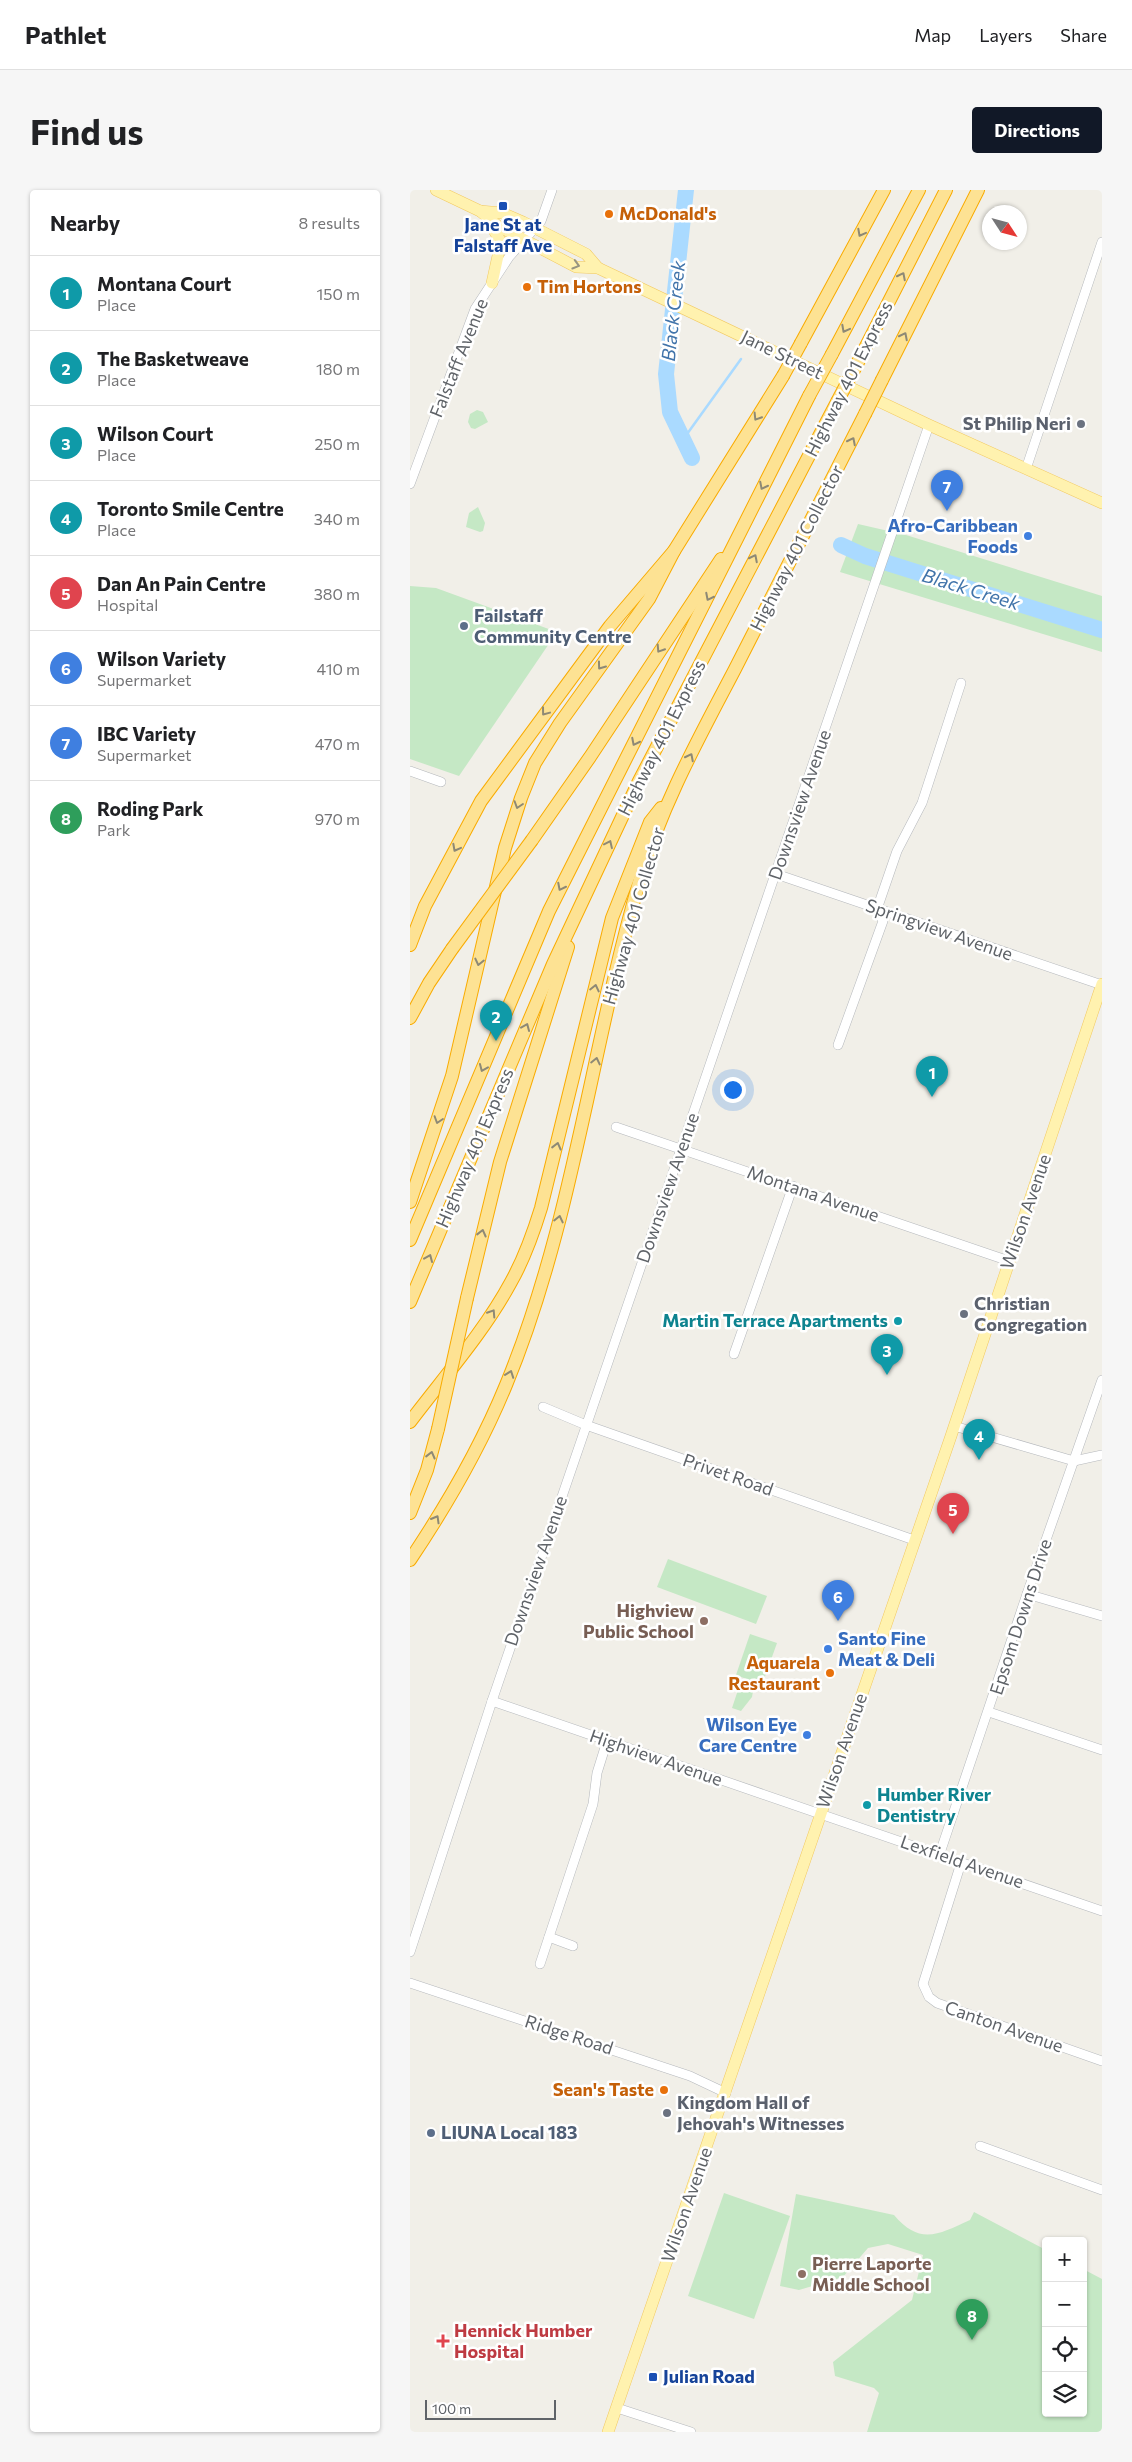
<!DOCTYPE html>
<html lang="en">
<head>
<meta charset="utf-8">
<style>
	:root { --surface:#fff; --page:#f6f6f6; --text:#202124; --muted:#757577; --line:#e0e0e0; --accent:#111827 }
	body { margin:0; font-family:Commissioner,sans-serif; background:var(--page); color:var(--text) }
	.controls { position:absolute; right:15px; bottom:15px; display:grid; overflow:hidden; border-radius:5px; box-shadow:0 1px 4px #0004 }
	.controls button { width:45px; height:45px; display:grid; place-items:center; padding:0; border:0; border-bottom:1px solid var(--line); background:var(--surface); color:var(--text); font:25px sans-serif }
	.compass { position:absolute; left:572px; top:15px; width:45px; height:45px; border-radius:50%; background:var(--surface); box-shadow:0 1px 4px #0004; rotate:126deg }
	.scale { position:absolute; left:15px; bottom:12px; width:131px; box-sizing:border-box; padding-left:5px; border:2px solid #5f6368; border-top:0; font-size:14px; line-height:18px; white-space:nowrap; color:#5f6368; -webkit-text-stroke:4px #fff; paint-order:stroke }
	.you { position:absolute; left:322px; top:899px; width:18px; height:18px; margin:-12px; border:4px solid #fff; border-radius:50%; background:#1a73e8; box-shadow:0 0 0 8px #1a73e833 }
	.badge { display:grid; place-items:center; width:32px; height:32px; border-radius:50%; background:var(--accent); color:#fff; font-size:16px; font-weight:700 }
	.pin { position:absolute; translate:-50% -41px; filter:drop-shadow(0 1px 2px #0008) }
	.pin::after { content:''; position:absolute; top:26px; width:18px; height:15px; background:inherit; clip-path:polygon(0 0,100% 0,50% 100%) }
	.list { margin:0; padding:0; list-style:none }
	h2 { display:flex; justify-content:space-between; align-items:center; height:65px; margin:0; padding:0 20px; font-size:21px }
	h2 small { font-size:16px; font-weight:400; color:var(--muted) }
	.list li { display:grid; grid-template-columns:32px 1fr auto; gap:15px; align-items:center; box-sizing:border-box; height:75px; padding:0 20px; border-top:1px solid var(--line) }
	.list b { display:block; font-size:19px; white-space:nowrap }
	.list p { margin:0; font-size:16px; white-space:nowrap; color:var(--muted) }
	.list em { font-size:16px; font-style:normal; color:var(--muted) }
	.icon { flex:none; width:28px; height:28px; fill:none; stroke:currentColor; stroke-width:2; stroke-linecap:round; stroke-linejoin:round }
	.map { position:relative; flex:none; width:692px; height:2242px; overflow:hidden; border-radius:5px }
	header { display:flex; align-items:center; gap:30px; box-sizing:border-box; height:70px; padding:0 25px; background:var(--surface); border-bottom:1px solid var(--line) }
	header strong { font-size:24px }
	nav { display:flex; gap:28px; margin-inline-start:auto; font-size:18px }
	.intro { display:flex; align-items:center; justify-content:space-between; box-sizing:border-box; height:120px; padding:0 30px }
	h1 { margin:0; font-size:35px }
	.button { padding:12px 22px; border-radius:5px; background:var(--accent); color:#fff; font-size:18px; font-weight:700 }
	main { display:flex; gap:30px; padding:0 30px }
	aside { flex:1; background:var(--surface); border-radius:5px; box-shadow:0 1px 4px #0004 }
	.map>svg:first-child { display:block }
	.green { fill:#c5e8c5 }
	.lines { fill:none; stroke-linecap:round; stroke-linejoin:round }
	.stream { stroke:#aadaff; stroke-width:2.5 }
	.river { stroke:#aadaff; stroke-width:16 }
	.minor-casing { stroke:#b5b8bc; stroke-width:10 }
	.major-casing { stroke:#f2c960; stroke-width:12 }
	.highway-casing { stroke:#f9ab00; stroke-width:14 }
	.minor { stroke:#fff; stroke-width:9 }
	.major { stroke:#fff2af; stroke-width:11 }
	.highway { stroke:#fde293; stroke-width:12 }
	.highway-bridge-casing { stroke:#f9ab00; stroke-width:14; stroke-linecap:butt }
	.highway-bridge { stroke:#fde293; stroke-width:12 }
	.oneway { stroke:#8e8975 }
	.oneway2 { stroke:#979581 }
	.transit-dot { fill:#1a4fb4; stroke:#fff; stroke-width:2 }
	.food-dot { fill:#e8710a; stroke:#fff; stroke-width:2 }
	.worship-dot { fill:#6b7280; stroke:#fff; stroke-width:2 }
	.shop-dot { fill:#3f7fe0; stroke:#fff; stroke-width:2 }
	.service-dot { fill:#5c6f8a; stroke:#fff; stroke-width:2 }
	.culture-dot { fill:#0f9aa8; stroke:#fff; stroke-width:2 }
	.education-dot { fill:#8d6e63; stroke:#fff; stroke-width:2 }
	.health-dot { fill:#e0444e; stroke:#fff; stroke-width:2 }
	.labels { text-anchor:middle; stroke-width:5; stroke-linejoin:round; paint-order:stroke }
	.food-label { font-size:18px; font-weight:bold; fill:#c56008; stroke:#fff; text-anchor:start }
	.transit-label { font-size:18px; font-weight:bold; fill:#164399; stroke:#fff }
	.street-label { font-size:18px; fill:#5f6368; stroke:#fff }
	.worship-label { font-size:18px; font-weight:bold; fill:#5b616d; stroke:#fff; text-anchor:start }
	.shop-label { font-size:18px; font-weight:bold; fill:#366cbe; stroke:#fff; text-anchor:end }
	.service-label { font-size:18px; font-weight:bold; fill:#4e5e75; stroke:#fff; text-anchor:start }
	.culture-label { font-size:18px; font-weight:bold; fill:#0d838f; stroke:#fff; text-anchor:end }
	.education-label { font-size:18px; font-weight:bold; fill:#785e54; stroke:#fff; text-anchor:end }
	.health-label { font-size:18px; font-weight:bold; fill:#be3a42; stroke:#fff; text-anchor:start }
	.water-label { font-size:19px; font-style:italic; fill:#4174aa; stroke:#fff }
</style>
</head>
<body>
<header>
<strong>Pathlet</strong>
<nav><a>Map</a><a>Layers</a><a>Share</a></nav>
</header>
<div class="intro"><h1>Find us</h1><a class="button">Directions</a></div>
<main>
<aside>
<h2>Nearby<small>8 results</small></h2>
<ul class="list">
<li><span class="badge" style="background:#0f9aa8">1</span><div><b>Montana Court</b><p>Place</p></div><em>150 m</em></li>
<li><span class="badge" style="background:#0f9aa8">2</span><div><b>The Basketweave</b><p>Place</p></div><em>180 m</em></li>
<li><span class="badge" style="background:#0f9aa8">3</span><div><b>Wilson Court</b><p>Place</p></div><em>250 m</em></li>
<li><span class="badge" style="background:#0f9aa8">4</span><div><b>Toronto Smile Centre</b><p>Place</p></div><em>340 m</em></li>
<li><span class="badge" style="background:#e0444e">5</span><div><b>Dan An Pain Centre</b><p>Hospital</p></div><em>380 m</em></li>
<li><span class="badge" style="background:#3f7fe0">6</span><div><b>Wilson Variety</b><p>Supermarket</p></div><em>410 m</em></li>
<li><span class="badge" style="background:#3f7fe0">7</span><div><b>IBC Variety</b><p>Supermarket</p></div><em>470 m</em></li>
<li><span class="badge" style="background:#2e9e5b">8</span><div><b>Roding Park</b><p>Park</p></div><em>970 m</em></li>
</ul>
</aside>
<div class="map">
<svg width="692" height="2242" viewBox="0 0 692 2242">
	<rect width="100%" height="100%" fill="#f1efe8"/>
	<g class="green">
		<polygon points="67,220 73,222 78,232 65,239 61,238 58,232 60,224"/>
		<polygon points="68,317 75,333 73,341 70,342 56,337 59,323"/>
		<polygon points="448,334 496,345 692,406 692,462 430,382"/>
		<polygon points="0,396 26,398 147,442 49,586 0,569"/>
		<polygon points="258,1369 357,1406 346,1434 247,1397"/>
		<polygon points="340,1444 367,1453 352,1495 326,1485"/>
		<polygon points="329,1497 343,1501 342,1507 331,1521 322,1518"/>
		<polygon points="314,2003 380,2026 344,2129 278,2106"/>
		<path d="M386,2004L484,2025C510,2056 529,2044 560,2030L564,2022L636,2060V2223H673V2079L692,2089V2242H457L469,2203L464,2198L425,2186L423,2172L502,2110L513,2065L478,2054L458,2058L433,2087L389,2100L370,2096Z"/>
	</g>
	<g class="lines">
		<polyline class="stream" points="272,251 331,169"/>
		<g class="river">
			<polyline points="276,0 256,184 260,222 282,268"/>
			<polyline points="431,355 455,366 692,440"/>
		</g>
		<defs>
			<g id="minor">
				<polyline points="616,279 692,52"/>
				<polyline points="0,294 65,119 99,67 131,31 142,0"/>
				<polyline points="0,581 31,592"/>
				<polyline points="366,684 692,795"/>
				<polyline points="467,719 487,661 512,613 551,493"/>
				<polyline points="428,855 473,731 467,719"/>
				<polyline points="206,937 599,1071"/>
				<polyline points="324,1164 383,996"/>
				<polyline points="133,1217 176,1235 504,1350"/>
				<polyline points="544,1236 664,1271 692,1265"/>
				<polyline points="617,1404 692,1426"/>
				<polyline points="82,1511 692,1721"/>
				<polyline points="579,1522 692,1560"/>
				<polyline points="530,1663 617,1404 692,1190"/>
				<polyline points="551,1673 513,1794 519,1807 527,1813 692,1871"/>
				<polyline points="139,1747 163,1756"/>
				<polyline points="0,1762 82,1511 519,235"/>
				<polyline points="130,1774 183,1614 187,1583 197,1551"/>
				<polyline points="0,1793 280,1886 316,1903"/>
				<polyline points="570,1956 692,2000"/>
				<polyline points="207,2218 281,2242"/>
			</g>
			<g id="major">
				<polyline points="26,0 70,21 88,36 166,77 188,78 519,235 692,313"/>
				<polyline points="70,21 92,23 113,32 176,64 188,78"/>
				<polyline points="79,32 91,52 82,93"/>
				<polyline points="198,2242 541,1246 692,794"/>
			</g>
			<g id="highway">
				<polyline points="391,153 474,0"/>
				<polyline points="422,164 509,0"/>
				<polyline points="446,176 536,0"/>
				<polyline points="472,190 568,0"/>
				<polyline points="122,650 180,567 311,369"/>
				<polyline points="0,755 15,716 71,611 200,436 264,361 373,186"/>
				<polyline points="0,828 19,793 42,759"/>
				<polyline points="0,1012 42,886 95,658 111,608 125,573 150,533 239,409 264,361"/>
				<polyline points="0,1050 139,721 399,206"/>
				<polyline points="57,1108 90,972 158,757"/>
				<polyline points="0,1112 143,774 229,591 427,212"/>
				<path d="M0,1232C34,1187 74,1142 101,1092C114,1069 123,1044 131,1018L202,728L240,632L251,618"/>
				<polyline points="0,1323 17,1280 28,1239"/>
				<path d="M0,1370C37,1315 71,1256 96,1195C163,1033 181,857 230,689C252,614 289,548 325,479C368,394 412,309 455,224"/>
			</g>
		</defs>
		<use href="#minor" class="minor-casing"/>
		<use href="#major" class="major-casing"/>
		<use href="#highway" class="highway-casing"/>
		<use href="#minor" class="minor"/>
		<use href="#major" class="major"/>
		<use href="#highway" class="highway"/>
		<defs>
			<g id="highway-bridge">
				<polyline points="373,186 391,153"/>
				<polyline points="399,206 422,164"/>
				<polyline points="427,212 446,176"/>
				<polyline points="455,224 472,190"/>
				<polyline points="42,759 122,650"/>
				<polyline points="28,1239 57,1108"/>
			</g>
		</defs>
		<use href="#highway-bridge" class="highway-bridge-casing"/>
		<use href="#highway-bridge" class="highway-bridge"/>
	</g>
	<defs><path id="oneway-chevron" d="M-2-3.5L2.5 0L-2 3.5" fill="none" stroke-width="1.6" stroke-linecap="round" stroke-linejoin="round" transform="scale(1.25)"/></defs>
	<g class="oneway">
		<use href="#oneway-chevron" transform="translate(451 43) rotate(118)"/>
		<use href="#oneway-chevron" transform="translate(492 86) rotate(-63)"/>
		<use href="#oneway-chevron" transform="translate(435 139) rotate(118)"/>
		<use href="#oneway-chevron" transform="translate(494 146) rotate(-63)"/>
		<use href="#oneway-chevron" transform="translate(347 227) rotate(122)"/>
		<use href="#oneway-chevron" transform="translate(442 251) rotate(-63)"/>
		<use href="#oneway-chevron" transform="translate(353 296) rotate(117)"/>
		<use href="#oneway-chevron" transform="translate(344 368) rotate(-63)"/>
		<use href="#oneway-chevron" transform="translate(299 407) rotate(117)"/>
		<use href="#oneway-chevron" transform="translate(250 459) rotate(123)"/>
		<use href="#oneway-chevron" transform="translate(191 476) rotate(126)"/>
		<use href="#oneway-chevron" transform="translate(135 522) rotate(127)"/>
		<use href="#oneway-chevron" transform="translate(225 552) rotate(117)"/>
		<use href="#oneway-chevron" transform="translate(280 567) rotate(-63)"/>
		<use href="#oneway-chevron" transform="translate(108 615) rotate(108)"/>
		<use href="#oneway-chevron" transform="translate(199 654) rotate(-65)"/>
		<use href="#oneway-chevron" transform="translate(46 658) rotate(118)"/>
		<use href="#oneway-chevron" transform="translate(151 697) rotate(117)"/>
		<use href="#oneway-chevron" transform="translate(69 772) rotate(103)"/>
		<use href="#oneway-chevron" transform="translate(185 798) rotate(-77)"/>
		<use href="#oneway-chevron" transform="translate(116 837) rotate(-67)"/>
		<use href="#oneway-chevron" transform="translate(186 871) rotate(-77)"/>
		<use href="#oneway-chevron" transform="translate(73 878) rotate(113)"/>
		<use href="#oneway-chevron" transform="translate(28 930) rotate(108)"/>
		<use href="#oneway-chevron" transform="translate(147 956) rotate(-76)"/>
		<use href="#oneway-chevron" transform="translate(149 1029) rotate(-77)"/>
		<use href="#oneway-chevron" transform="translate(72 1043) rotate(-76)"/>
		<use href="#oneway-chevron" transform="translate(19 1068) rotate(-67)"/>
		<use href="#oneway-chevron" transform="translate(82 1123) rotate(-57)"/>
		<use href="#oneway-chevron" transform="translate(100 1184) rotate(-70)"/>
		<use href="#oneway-chevron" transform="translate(21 1265) rotate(-76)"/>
		<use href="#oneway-chevron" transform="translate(26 1329) rotate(-60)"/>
	</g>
	<use class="oneway2" href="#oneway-chevron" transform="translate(166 75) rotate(16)"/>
	<g class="transit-dot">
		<rect x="88" y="11" width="10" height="10" rx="2.5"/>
		<rect x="238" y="2182" width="10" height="10" rx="2.5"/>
	</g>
	<g class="food-dot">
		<circle cx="199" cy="24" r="5"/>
		<circle cx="117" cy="97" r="5"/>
		<circle cx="420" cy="1483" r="5"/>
		<circle cx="254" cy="1900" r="5"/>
	</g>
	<g class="worship-dot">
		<circle cx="671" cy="234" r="5"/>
		<circle cx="554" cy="1124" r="5"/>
		<circle cx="257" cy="1923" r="5"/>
	</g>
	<g class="shop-dot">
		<circle cx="618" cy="346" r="5"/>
		<circle cx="418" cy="1459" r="5"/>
		<circle cx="397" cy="1545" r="5"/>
	</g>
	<g class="service-dot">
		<circle cx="54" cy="436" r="5"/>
		<circle cx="21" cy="1943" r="5"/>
	</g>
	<g class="culture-dot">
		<circle cx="488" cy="1131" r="5"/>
		<circle cx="457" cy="1615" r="5"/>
	</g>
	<g class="education-dot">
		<circle cx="294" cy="1431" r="5"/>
		<circle cx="392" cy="2084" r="5"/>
	</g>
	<path class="health-dot" d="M30.5 2143.5h5v5h5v5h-5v5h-5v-5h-5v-5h5z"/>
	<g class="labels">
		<g class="food-label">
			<text x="209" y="30">McDonald's</text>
			<text x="127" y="103">Tim Hortons</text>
			<text x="410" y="1479" text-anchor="end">Aquarela<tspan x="410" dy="21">Restaurant</tspan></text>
			<text x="244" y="1906" text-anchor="end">Sean's Taste</text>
		</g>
		<g class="transit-label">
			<text x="93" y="41">Jane St at<tspan x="93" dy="21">Falstaff Ave</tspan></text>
			<text x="253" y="2193" text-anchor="start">Julian Road</text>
		</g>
		<g class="street-label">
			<text transform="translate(372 165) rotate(26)" y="6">Jane Street</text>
			<text transform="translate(49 168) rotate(-68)" y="6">Falstaff Avenue</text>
			<text transform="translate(439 189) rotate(-63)" y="6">Highway 401 Express</text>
			<text transform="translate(387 358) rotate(-63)" y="6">Highway 401 Collector</text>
			<text transform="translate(252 548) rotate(-63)" y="6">Highway 401 Express</text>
			<text transform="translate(390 615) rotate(-71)" y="6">Downsview Avenue</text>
			<text transform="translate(224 726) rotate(-74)" y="6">Highway 401 Collector</text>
			<text transform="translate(529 740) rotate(19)" y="6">Springview Avenue</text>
			<text transform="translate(65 958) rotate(-67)" y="6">Highway 401 Express</text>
			<text transform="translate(258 998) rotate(-71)" y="6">Downsview Avenue</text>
			<text transform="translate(403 1004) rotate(19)" y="6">Montana Avenue</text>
			<text transform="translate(616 1022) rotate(-71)" y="6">Wilson Avenue</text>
			<text transform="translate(318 1285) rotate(19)" y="6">Privet Road</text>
			<text transform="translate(126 1381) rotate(-71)" y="6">Downsview Avenue</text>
			<text transform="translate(611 1427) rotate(-72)" y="6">Epsom Downs Drive</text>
			<text transform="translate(432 1561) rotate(-71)" y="6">Wilson Avenue</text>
			<text transform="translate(246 1568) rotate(19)" y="6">Highview Avenue</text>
			<text transform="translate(552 1672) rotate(19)" y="6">Lexfield Avenue</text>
			<text transform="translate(594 1837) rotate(19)" y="6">Canton Avenue</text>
			<text transform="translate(159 1845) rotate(18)" y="6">Ridge Road</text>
			<text transform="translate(277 2015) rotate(-71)" y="6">Wilson Avenue</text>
		</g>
		<g class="worship-label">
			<text x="661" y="240" text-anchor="end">St Philip Neri</text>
			<text x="564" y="1120">Christian<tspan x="564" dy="21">Congregation</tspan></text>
			<text x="267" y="1919">Kingdom Hall of<tspan x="267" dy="21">Jehovah's Witnesses</tspan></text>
		</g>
		<g class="shop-label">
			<text x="608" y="342">Afro-Caribbean<tspan x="608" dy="21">Foods</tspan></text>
			<text x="428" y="1455" text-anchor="start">Santo Fine<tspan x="428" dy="21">Meat &amp; Deli</tspan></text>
			<text x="387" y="1541">Wilson Eye<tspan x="387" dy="21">Care Centre</tspan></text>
		</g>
		<g class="service-label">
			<text x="64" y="432">Failstaff<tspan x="64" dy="21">Community Centre</tspan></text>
			<text x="31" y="1949">LIUNA Local 183</text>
		</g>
		<g class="culture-label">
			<text x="478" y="1137">Martin Terrace Apartments</text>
			<text x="467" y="1611" text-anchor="start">Humber River<tspan x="467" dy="21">Dentistry</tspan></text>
		</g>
		<g class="education-label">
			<text x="284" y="1427">Highview<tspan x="284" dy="21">Public School</tspan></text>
			<text x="402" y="2080" text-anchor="start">Pierre Laporte<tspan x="402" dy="21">Middle School</tspan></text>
		</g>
		<g class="health-label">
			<text x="44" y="2147">Hennick Humber<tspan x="44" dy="21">Hospital</tspan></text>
		</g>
		<g class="water-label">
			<text transform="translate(263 121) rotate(-84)" y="7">Black Creek</text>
			<text transform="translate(561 399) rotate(17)" y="7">Black Creek</text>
		</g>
	</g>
</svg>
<div class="controls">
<button>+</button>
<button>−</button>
<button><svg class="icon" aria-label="locate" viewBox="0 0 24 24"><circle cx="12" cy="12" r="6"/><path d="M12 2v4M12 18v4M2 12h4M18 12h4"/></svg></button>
<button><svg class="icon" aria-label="layers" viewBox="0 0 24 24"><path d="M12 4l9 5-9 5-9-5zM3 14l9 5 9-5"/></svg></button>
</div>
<svg class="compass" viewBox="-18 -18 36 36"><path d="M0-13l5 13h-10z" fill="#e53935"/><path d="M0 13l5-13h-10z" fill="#757577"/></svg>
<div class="scale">100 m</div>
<div class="you"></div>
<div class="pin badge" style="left:522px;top:907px;background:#0f9aa8">1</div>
<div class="pin badge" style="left:86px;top:851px;background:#0f9aa8">2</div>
<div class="pin badge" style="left:477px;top:1185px;background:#0f9aa8">3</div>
<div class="pin badge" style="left:569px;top:1270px;background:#0f9aa8">4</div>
<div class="pin badge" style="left:543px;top:1344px;background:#e0444e">5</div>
<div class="pin badge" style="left:428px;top:1431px;background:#3f7fe0">6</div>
<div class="pin badge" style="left:537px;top:321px;background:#3f7fe0">7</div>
<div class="pin badge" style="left:562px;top:2150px;background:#2e9e5b">8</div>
</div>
</main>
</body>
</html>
